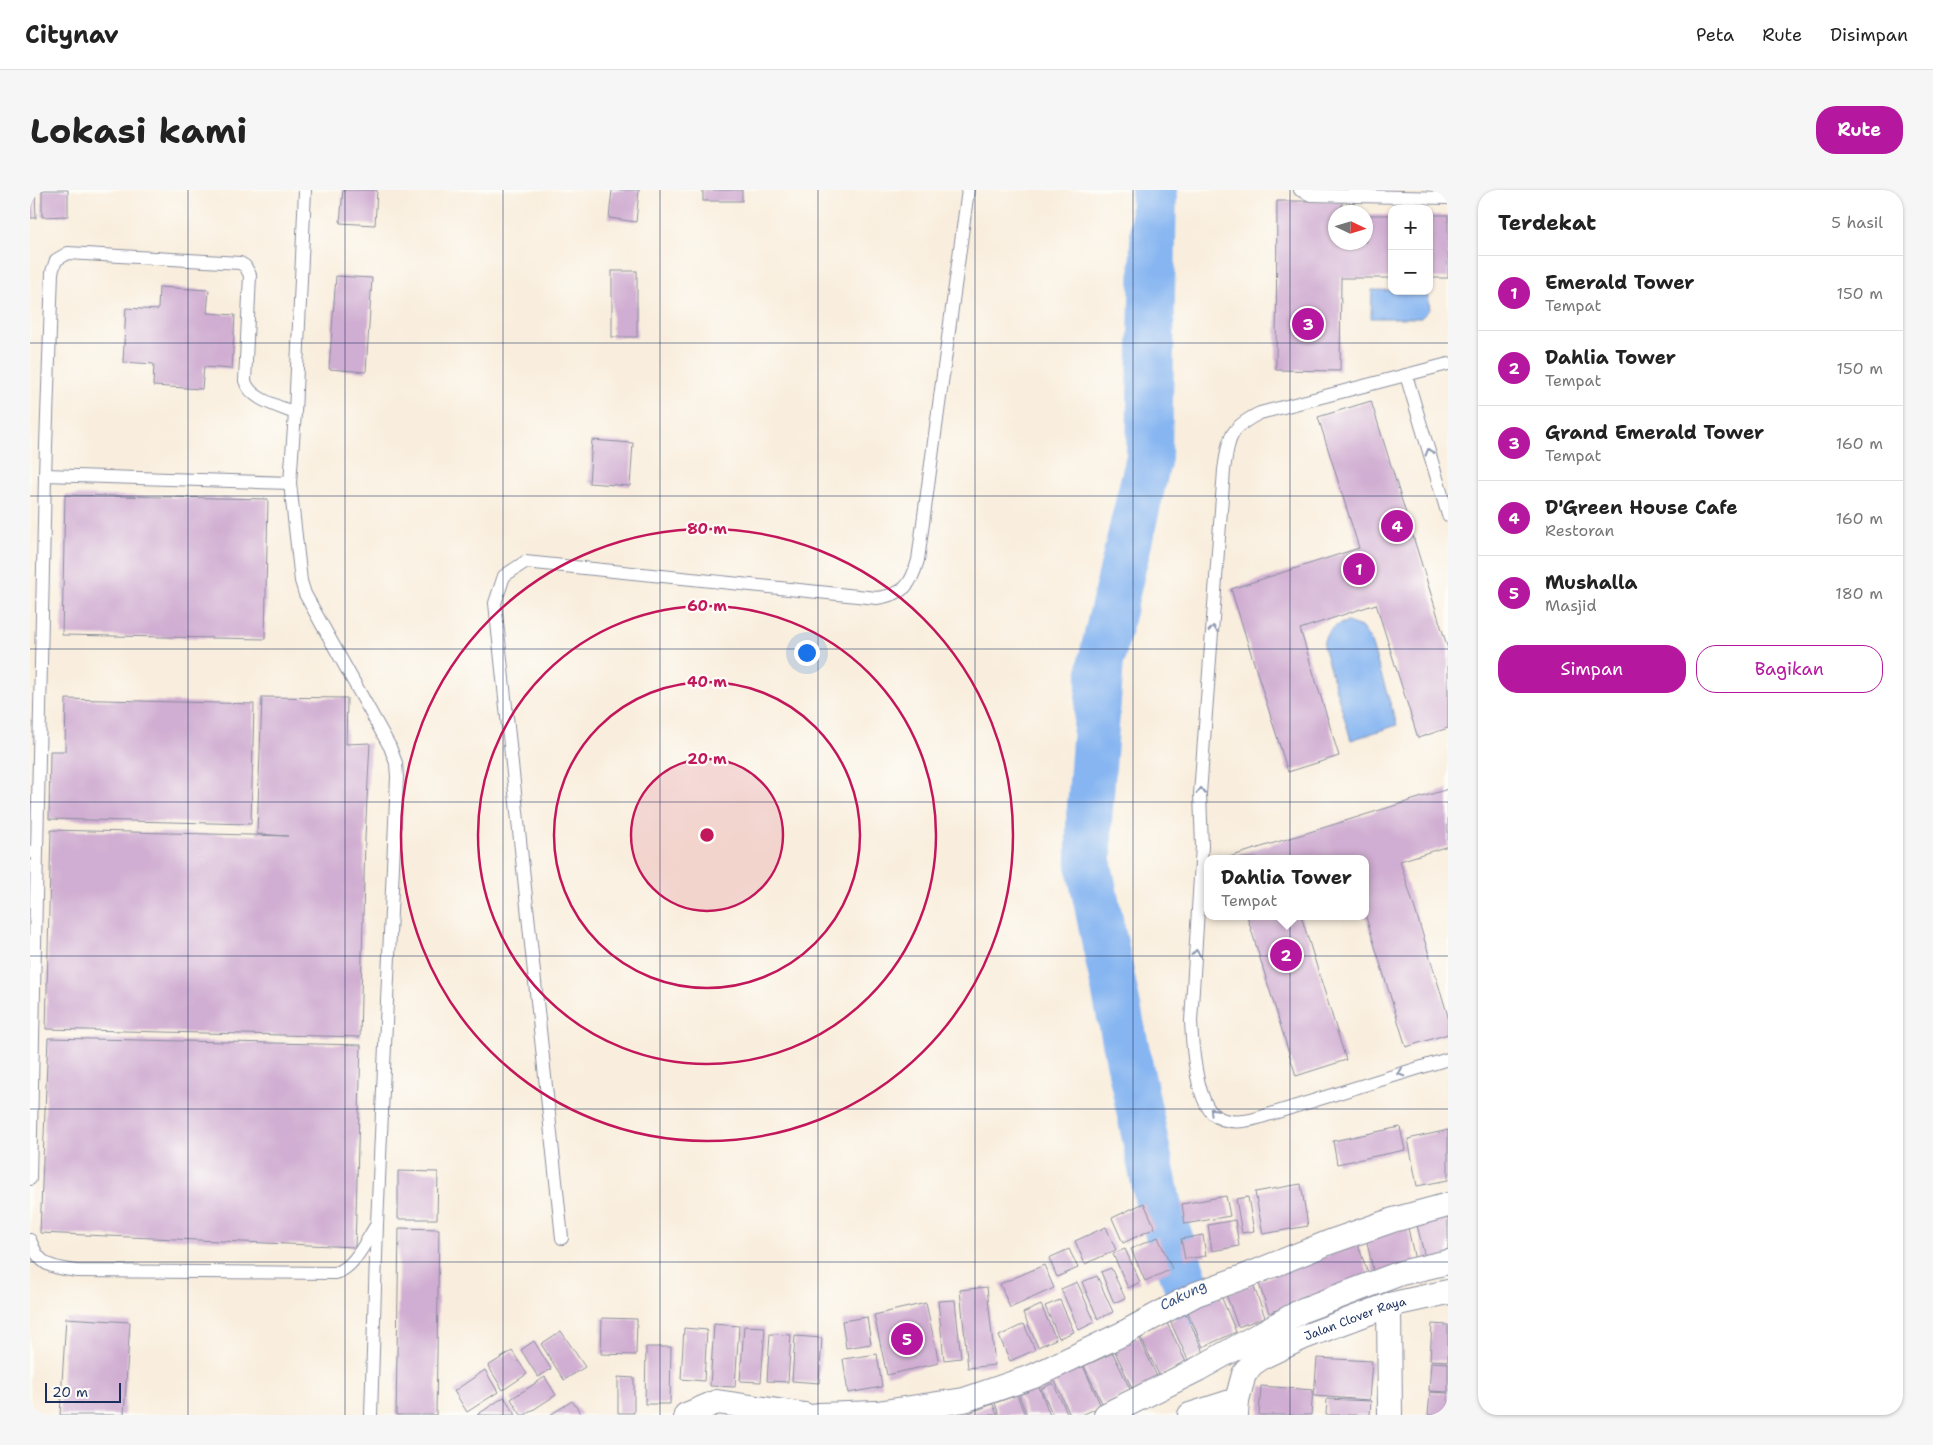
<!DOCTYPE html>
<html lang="id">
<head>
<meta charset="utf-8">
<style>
	:root { --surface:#fff; --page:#f6f6f6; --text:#222; --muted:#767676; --line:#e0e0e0; --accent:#b5179e }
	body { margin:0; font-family:"Shantell Sans",sans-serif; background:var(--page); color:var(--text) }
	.controls { position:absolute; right:15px; top:15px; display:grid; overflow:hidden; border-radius:10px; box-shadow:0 1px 4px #0004 }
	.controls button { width:45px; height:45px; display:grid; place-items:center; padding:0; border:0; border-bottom:1px solid var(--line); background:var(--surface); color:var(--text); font:25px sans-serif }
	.compass { position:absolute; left:1298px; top:15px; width:45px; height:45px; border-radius:50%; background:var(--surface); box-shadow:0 1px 4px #0004; rotate:94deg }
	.scale { position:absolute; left:15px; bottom:12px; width:76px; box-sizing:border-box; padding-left:5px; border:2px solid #1b2f5e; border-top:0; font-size:14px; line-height:18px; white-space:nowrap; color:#1b2f5e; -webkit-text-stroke:4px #fdfcf7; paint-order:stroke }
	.you { position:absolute; left:776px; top:462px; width:18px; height:18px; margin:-12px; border:4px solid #fff; border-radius:50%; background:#1a73e8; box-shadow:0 0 0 8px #1a73e833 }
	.badge { display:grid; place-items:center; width:32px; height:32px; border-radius:50%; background:var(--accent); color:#fff; font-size:16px; font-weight:700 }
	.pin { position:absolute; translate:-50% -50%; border:2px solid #fff; box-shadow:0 1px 5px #0006 }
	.popup { position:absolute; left:1174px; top:665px; width:165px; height:65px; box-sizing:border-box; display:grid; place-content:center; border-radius:10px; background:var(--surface); filter:drop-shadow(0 1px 4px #0005); font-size:16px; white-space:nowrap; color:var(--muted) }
	.popup b { font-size:19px; color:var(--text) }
	.popup::after { content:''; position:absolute; left:50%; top:100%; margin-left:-10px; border:10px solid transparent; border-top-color:var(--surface) }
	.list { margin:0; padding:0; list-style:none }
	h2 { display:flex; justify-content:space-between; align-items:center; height:65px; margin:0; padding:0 20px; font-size:21px }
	h2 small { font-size:16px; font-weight:400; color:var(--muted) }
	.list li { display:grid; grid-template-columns:32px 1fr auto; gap:15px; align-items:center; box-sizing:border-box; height:75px; padding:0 20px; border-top:1px solid var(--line) }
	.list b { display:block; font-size:19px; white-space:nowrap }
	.list p { margin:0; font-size:16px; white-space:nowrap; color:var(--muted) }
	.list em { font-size:16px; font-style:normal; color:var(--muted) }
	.actions { display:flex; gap:10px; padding:15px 20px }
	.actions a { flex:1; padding:11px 0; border:1px solid var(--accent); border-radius:20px; text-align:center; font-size:18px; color:var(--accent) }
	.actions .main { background:var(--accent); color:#fff }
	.map { position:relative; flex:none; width:1418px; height:1225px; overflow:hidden; border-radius:20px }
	header { display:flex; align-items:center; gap:30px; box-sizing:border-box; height:70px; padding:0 25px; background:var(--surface); border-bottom:1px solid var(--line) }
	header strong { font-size:24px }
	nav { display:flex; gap:28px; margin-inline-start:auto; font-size:18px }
	.intro { display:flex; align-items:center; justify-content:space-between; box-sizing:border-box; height:120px; padding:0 30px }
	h1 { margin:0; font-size:35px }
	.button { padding:12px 22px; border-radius:20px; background:var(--accent); color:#fff; font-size:18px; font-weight:700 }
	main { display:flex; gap:30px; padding:0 30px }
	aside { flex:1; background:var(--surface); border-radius:20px; box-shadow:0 1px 4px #0004 }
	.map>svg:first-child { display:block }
	.water { fill:#86b5f1; stroke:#5072a8 }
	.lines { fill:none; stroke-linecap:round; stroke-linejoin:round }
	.river { stroke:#86b5f1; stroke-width:46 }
	.building { fill:#d0add2 }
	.lane-casing { stroke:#8a8e9e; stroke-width:14 }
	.street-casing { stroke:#8a8e9e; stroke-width:26 }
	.lane { stroke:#fff; stroke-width:12 }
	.street { stroke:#fff; stroke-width:24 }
	.oneway { stroke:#8d97ae }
	.grid { fill:none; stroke:#1b2f5e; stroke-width:1; stroke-opacity:0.55 }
	.ring { fill:none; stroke:#c2185b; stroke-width:2.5 }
	.labels { text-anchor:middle; stroke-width:4.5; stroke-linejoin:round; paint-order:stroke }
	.street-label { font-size:12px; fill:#1b2f5e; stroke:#fdfcf7 }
	.water-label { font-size:14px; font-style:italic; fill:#3b578a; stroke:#fdfcf7 }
	.centre { fill:#c2185b; stroke:#fdfcf7; stroke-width:2.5 }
	.ring-label { font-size:15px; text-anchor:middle; font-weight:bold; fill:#c2185b; stroke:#fdfcf7; stroke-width:4.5; stroke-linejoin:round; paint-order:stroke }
</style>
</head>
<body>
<header>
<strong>Citynav</strong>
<nav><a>Peta</a><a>Rute</a><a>Disimpan</a></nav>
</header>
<div class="intro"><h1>Lokasi kami</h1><a class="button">Rute</a></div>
<main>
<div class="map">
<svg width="1418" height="1225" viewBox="0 0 1418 1225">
	<rect width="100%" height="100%" fill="#fdfcf7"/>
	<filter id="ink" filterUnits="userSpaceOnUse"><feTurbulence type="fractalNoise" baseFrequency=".02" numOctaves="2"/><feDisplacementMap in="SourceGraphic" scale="10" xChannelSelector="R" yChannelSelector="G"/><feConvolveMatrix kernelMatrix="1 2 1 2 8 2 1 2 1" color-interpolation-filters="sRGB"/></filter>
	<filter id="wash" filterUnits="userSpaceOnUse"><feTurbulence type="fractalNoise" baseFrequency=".0096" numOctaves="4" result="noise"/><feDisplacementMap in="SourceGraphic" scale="20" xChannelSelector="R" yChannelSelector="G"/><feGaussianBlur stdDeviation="1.12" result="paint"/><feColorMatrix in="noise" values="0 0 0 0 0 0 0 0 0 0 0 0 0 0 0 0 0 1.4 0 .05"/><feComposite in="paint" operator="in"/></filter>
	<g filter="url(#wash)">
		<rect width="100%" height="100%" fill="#f9eedd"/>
		<g class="water">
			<polygon points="1342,100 1388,101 1398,107 1400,119 1391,128 1341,128"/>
			<path d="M1317,432L1331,437L1340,449L1367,535L1321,550L1293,456C1295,442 1303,435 1317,432Z"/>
		</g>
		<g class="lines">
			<polyline class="river" points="1124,0 1119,267 1071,471 1059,631 1059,676 1129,1017 1163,1113"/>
		</g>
		<g id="blocks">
			<g class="building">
				<polygon points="0,0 5,0 6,28 0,28"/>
				<polygon points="12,0 38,0 38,26 12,27"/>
				<polygon points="313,0 347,0 345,35 310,33"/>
				<polygon points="582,0 609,0 606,32 579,28"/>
				<rect x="673" y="0" width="39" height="11"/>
				<polygon points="1247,11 1312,11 1312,22 1306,22 1306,52 1336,52 1336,25 1362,25 1362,88 1311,88 1310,181 1246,180"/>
				<rect x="1399" y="25" width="19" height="63"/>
				<rect x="582" y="81" width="25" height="66"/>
				<polygon points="306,86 342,88 336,182 299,179"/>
				<polygon points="129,97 179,100 177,123 205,125 202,179 174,177 172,199 123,196 124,174 93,172 96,118 128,120"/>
				<polygon points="1341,211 1418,459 1418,538 1388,548 1346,414 1270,439 1309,566 1258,582 1201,399 1329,358 1288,227"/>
				<polygon points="562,250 603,253 600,296 559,293"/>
				<polygon points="35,305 238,309 235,449 32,445"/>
				<polygon points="232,507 317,508 316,554 340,553 335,648 330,847 16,839 21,640 258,646 227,644"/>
				<polygon points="36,509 224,514 221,634 19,629 20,561 35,561"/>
				<polygon points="1418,599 1418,656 1370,671 1418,826 1418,844 1376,857 1335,724 1335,669 1196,668"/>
				<polygon points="1217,726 1271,726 1316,870 1266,886"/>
				<polygon points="18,848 331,855 325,1057 10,1043"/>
				<polygon points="1370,937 1375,960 1307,974 1303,951"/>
				<polygon points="1418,940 1418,990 1387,996 1378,949"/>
				<polygon points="368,981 408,982 407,1029 368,1029"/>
				<polygon points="1271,994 1278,1036 1233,1044 1225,1002"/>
				<polygon points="1196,1006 1200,1026 1155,1034 1152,1014"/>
				<polygon points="1218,1007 1224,1041 1212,1043 1206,1009"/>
				<polygon points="1114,1013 1125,1038 1093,1053 1082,1028"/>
				<polygon points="1418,1027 1418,1066 1396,1072 1387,1035"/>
				<polygon points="1205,1030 1209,1056 1182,1061 1178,1035"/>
				<polygon points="1076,1037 1086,1060 1055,1074 1045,1051"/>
				<polygon points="369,1038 409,1039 406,1225 366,1225"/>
				<polygon points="1378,1038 1386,1075 1344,1084 1336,1048"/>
				<polygon points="1173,1045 1176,1066 1155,1069 1151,1049"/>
				<polygon points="1128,1047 1142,1079 1115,1091 1101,1059"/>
				<polygon points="1328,1055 1339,1086 1239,1123 1228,1091"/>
				<polygon points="1039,1059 1048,1078 1027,1087 1019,1068"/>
				<polygon points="1095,1059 1110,1092 1098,1098 1083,1064"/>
				<polygon points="1014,1075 1024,1098 980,1118 970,1094"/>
				<polygon points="1081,1078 1095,1108 1084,1113 1071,1082"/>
				<polygon points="1067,1086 1083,1122 1068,1129 1052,1092"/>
				<polygon points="1047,1092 1065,1132 1049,1140 1031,1099"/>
				<polygon points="1223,1094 1235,1127 1208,1137 1196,1104"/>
				<polygon points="957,1097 965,1175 938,1178 930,1100"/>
				<polygon points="1191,1106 1206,1142 1173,1157 1157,1120"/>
				<polygon points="925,1110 931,1168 914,1170 908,1111"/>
				<polygon points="1030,1110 1044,1142 1029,1148 1015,1116"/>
				<polygon points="896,1113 909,1173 857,1185 844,1125"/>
				<polygon points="1011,1115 1026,1149 1008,1157 993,1123"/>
				<polygon points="1156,1124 1174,1163 1158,1170 1140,1131"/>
				<polygon points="837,1127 841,1154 816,1158 812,1131"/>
				<polygon points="36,1128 100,1132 94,1225 30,1225"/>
				<polygon points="572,1128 607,1129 606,1165 571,1164"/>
				<polygon points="1137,1133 1156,1172 1129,1185 1110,1146"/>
				<polygon points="684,1134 709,1136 705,1197 680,1196"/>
				<polygon points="994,1134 1005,1160 980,1171 969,1146"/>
				<polygon points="1402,1134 1418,1135 1418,1171 1400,1170"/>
				<polygon points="714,1136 735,1137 731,1192 710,1191"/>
				<polygon points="654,1138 677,1140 674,1191 651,1189"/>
				<polygon points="531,1141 555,1177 534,1190 511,1154"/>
				<polygon points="740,1144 761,1145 758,1192 737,1191"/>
				<polygon points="765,1146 792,1148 789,1193 762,1191"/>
				<polygon points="1109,1147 1129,1191 1104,1203 1084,1159"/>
				<polygon points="504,1151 521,1179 508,1187 491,1160"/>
				<polygon points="616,1157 641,1157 640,1214 615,1214"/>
				<polygon points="482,1161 497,1184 473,1200 458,1176"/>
				<polygon points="1083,1163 1101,1201 1073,1215 1054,1176"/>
				<polygon points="847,1164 852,1197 818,1203 813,1169"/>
				<polygon points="1287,1168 1342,1171 1339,1210 1284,1206"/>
				<polygon points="1401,1172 1418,1173 1418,1202 1399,1201"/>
				<polygon points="1053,1176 1071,1216 1052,1225 1040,1225 1024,1189"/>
				<polygon points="455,1180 468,1202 437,1222 424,1201"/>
				<polygon points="515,1187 526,1205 495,1225 491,1225 481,1209"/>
				<polygon points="588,1187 604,1188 604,1223 588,1223"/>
				<polygon points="1023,1193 1038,1225 1023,1225 1011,1199"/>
				<polygon points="1231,1196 1283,1200 1281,1225 1229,1225"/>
				<polygon points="1009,1197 1020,1225 997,1225 989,1205"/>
				<polygon points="1400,1202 1418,1203 1418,1225 1398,1225"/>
				<polygon points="987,1205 995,1225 969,1225 965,1213"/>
				<polygon points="474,1207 486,1225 447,1225"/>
				<polygon points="1297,1209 1341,1211 1340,1225 1296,1225"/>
				<polygon points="542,1211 552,1225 520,1225"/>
				<polygon points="963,1214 967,1225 934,1225"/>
			</g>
		</g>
	</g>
	<g filter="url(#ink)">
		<use href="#blocks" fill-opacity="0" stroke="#8a8e9e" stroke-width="1"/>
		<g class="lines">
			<defs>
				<g id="lane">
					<polyline points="275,0 265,223 260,293 271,391 275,404 360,557 366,573 367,587 347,1034 341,1225"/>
					<polyline points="1270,0 1281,5 1418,8"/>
					<path d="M1418,174L1230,223C1199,238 1199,247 1194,280L1170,604L1172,656L1161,831C1162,853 1166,908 1183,924C1195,934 1214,932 1228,928L1418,869"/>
					<polyline points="1376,185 1418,325"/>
					<polyline points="15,285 260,293"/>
					<path d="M0,989L15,285L22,82L26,70L38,63L210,73L215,76L220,85L215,191C220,209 248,216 265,223"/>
					<path d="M532,1048L465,413L474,386L495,372L847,408C874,404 881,396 888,370L938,0"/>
					<path d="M0,1050C10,1077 21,1077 47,1081L305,1083C324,1079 337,1049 347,1034"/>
				</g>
				<g id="street">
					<polyline points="1359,1115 1360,1225"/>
					<polyline points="656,1225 687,1212 775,1225"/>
					<polyline points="789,1225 847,1223 934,1210 1004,1186 1092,1144 1166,1104 1216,1086 1300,1052 1363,1030 1418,1015"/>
					<polyline points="1076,1225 1168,1179 1273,1120 1371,1083 1418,1072"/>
					<polyline points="1160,1225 1207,1210"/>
					<path id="s1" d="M1206,1225L1207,1210L1214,1184L1222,1174L1234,1166L1274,1147L1359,1115L1418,1102"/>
				</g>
			</defs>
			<use href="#lane" class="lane-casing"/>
			<use href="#street" class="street-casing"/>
			<use href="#lane" class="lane"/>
			<use href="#street" class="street"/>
		</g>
		<defs><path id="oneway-chevron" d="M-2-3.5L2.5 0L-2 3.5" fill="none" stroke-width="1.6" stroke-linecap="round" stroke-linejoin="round" transform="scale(1.25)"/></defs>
		<g class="oneway">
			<use href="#oneway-chevron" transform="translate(1399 262) rotate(-107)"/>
			<use href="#oneway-chevron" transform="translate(1183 439) rotate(-86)"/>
			<use href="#oneway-chevron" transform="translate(1171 601) rotate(-87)"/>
			<use href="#oneway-chevron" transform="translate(1166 763) rotate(-86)"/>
			<use href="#oneway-chevron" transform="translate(1371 883) rotate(163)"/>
			<use href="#oneway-chevron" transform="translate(1183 921) rotate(-134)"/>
		</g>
	</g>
	<path class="grid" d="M158,0V1225M315,0V1225M473,0V1225M630,0V1225M788,0V1225M945,0V1225M1103,0V1225M1260,0V1225M0,153H1418M0,306H1418M0,459H1418M0,612H1418M0,766H1418M0,919H1418M0,1072H1418"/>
	<circle cx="677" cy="645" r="76" fill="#c2185b" fill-opacity=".12"/>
	<g class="ring">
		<circle cx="677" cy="645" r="76"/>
		<circle cx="677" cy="645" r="153"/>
		<circle cx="677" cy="645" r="229"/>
		<circle cx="677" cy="645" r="306"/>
	</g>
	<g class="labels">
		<g class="street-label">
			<text dy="4" stroke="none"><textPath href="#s1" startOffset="168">Jalan Clover Raya</textPath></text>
		</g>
		<g class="water-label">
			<text transform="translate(1153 1105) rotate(-26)" y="5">Cakung</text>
		</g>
	</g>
	<circle cx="677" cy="645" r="8" class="centre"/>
	<g class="ring-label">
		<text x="677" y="344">80 m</text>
		<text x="677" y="421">60 m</text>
		<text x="677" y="497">40 m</text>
		<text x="677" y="574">20 m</text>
	</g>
</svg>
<div class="controls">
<button>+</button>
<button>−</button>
</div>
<svg class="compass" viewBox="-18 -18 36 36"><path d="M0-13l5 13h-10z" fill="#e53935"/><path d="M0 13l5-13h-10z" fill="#767676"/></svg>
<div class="scale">20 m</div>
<div class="you"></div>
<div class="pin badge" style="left:1329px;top:379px">1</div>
<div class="pin badge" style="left:1256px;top:765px">2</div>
<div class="popup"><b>Dahlia Tower</b>Tempat</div>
<div class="pin badge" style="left:1278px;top:134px">3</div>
<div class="pin badge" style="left:1367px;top:336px">4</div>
<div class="pin badge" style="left:877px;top:1149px">5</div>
</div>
<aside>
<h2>Terdekat<small>5 hasil</small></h2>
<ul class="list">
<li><span class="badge">1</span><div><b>Emerald Tower</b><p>Tempat</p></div><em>150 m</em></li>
<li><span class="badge">2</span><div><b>Dahlia Tower</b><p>Tempat</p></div><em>150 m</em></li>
<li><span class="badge">3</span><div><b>Grand Emerald Tower</b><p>Tempat</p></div><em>160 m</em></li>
<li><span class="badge">4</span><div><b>D'Green House Cafe</b><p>Restoran</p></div><em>160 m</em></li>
<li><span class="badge">5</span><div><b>Mushalla</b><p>Masjid</p></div><em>180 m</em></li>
</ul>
<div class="actions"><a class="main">Simpan</a><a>Bagikan</a></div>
</aside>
</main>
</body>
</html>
